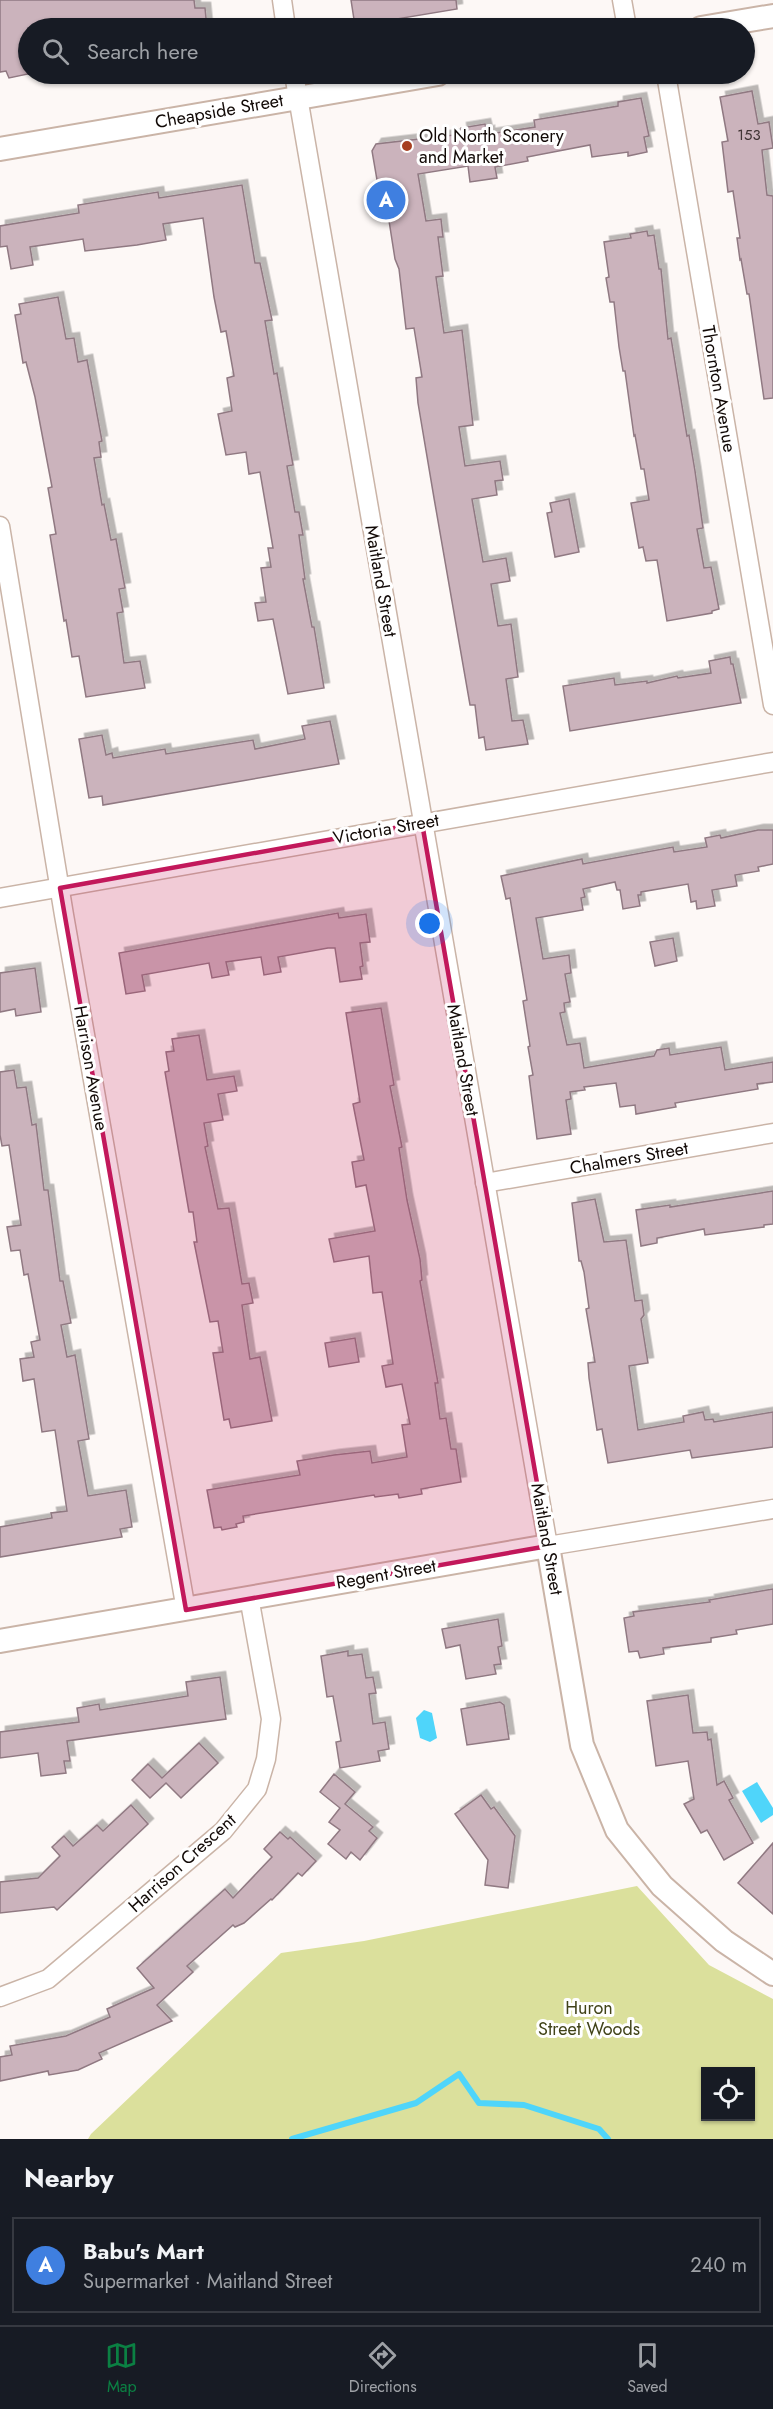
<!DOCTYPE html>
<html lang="en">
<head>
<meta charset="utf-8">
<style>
	:root { --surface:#171b24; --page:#242831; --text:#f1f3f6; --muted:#9ea1a6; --line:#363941; --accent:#0b8043 }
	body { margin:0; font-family:Jost,sans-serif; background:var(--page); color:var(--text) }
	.controls { position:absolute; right:18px; bottom:18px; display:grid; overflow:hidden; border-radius:0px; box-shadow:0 2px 4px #0004 }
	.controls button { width:54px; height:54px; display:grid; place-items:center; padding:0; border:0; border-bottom:2px solid var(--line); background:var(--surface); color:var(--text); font:30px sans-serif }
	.you { position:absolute; left:430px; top:924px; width:21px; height:21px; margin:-15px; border:4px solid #fff; border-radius:50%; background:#1a73e8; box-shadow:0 0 0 9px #1a73e833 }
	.badge { display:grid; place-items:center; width:39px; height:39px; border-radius:50%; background:var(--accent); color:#fff; font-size:20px; font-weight:700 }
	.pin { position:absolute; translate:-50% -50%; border:3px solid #fff; box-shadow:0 2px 6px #0006 }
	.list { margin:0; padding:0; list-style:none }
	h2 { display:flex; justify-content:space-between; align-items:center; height:78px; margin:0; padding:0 24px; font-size:26px }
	h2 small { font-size:20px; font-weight:400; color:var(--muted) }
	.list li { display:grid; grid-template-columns:39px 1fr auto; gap:18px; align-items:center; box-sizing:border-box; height:96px; margin:0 12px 12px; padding:0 12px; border:2px solid var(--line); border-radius:0px }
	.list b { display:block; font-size:22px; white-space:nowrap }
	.list p { margin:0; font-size:20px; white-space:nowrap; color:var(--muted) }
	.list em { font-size:20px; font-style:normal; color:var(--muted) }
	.icon { flex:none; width:33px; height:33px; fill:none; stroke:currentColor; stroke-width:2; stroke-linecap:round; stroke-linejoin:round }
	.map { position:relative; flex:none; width:773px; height:2139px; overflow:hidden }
	.search { position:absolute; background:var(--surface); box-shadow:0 2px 4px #0004; left:18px; right:18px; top:18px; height:66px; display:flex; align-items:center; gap:15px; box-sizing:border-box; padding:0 21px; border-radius:33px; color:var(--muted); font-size:22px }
	.sheet { height:186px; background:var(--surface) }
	nav { display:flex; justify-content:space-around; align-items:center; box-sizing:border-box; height:84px; border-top:2px solid var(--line); background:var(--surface); font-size:16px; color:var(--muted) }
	nav a { display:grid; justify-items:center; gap:3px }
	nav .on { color:var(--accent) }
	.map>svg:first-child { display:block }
	.green { fill:#dbe09c; fill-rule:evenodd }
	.water { fill:#4fd5fa }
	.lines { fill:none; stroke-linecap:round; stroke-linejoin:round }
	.stream { stroke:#4fd5fa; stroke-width:6 }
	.building { fill:#cbb3bc; stroke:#907982; stroke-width:1.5; filter:url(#shadow) }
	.minor-casing { stroke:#cab4a7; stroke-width:21 }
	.tertiary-casing { stroke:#cab4a7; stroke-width:26 }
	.minor { stroke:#fff; stroke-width:18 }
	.tertiary { stroke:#fff; stroke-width:22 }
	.marked { fill:#c2185b; fill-opacity:0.2; stroke:#c2185b; stroke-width:4.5; stroke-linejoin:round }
	.poi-dot { fill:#a73f21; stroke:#fff; stroke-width:2 }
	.labels { text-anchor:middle; stroke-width:6; stroke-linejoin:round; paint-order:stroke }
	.number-label { font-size:15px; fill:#403434 }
	.street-label { font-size:18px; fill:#110906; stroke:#fff }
	.poi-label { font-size:18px; fill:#110906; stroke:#fff; text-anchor:start }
	.park-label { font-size:18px; fill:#414319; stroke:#fff }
</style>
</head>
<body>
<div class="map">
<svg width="773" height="2139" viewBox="0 0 773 2139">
	<defs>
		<filter id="shadow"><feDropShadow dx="5.5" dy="-5.5" stdDeviation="0" flood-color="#0004"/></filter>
	</defs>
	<rect width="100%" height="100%" fill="#fdf8f6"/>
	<path class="green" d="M637,1886L709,1965L773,1999V2139H88L91,2134L281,1953L364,1941ZM706,2072H750V2116H706Z"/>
	<g class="water">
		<polygon points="424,1710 432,1713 437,1738 430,1742 420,1738 416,1718"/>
		<polygon points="757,1782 773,1808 773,1815 761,1823 742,1791"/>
	</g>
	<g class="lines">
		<polyline class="stream" points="292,2139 416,2103 459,2074 479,2103 524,2105 599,2129 608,2139"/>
	</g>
	<g class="building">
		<polygon points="0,0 194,0 195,8 205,8 207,28 28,28 28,74 9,78 6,71 0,72"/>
		<polygon points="351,0 456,0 457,9 355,26"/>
		<polygon points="752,91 758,124 769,122 773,148 762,150 767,195 773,196 773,398 764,399 749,294 747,294 741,259 740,260 737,238 740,238 733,191 728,192 722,142 728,141 720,97"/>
		<polygon points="641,98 649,136 644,137 647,152 628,156 628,152 592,157 590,145 527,157 528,161 495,167 497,178 470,182 468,166 418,174 426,221 441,219 443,237 438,237 443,276 436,277 444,333 462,330 473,425 459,427 465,466 500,461 503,480 495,481 497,495 472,499 483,562 506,558 510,581 491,584 498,626 511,624 518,677 506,679 512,721 523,720 528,744 486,750 484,737 479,738 475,705 470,705 434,498 418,403 416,378 422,377 414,328 406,329 399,269 395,259 387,208 382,209 372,151 376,144 462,134 461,128 485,124 487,132 489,131 489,134 535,127 534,120 618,106 618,102"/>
		<polygon points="242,185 255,263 260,263 272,320 265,321 274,374 277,373 293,465 287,466 295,512 299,512 303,535 299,535 305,579 303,579 312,627 314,627 324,688 288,694 273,619 258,621 255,603 266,602 261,568 271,567 268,548 273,548 260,472 249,474 246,452 226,455 218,414 232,411 227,378 234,376 226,331 221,332 214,297 203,218 163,224 166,240 137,245 85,251 83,239 30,247 33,265 11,269 7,246 0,247 0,226 79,213 78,205 158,192 159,198"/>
		<polygon points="647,231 648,236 654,235 659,269 661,269 668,339 671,338 687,436 689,435 695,471 703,528 697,529 704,568 711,567 719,609 712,611 712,613 667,621 657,560 646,561 643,547 639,548 631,503 649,500 644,469 641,469 635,435 634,436 625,371 623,371 619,347 614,302 610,302 606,278 609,277 604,242 631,238 630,234"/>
		<polygon points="58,297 66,339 74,338 78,362 87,360 102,441 99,442 101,457 94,458 102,505 104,504 111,540 116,539 125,588 119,589 123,612 117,613 124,663 140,661 145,688 86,697 79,656 72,657 66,620 64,621 50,535 56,534 48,488 52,487 35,397 26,362 23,363 15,315 21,314 19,304"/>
		<polygon points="569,499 579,552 555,557 547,513 552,512 550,503"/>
		<polygon points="730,657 731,664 733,664 741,703 570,731 563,686 614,678 615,685 647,681 647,683 677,676 678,678 711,673 709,661"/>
		<polygon points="330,721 339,764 103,805 102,796 89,798 79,739 102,735 106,755 112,753 113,758 165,749 166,754 253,740 255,749 305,739 302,726"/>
		<polygon points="758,830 773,830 773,864 758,867 759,871 735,875 737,886 712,890 715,906 697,909 696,901 691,902 688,884 641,892 641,895 638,895 640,906 623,909 620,890 617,890 615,882 583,889 585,897 581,898 583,910 536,918 543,959 569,955 571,973 565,974 570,1002 564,1003 565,1012 560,1013 567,1045 580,1043 584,1068 654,1056 657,1050 669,1048 670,1055 721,1047 725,1070 773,1062 773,1082 757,1084 758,1089 675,1103 676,1107 636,1114 635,1105 620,1107 616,1083 584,1087 585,1090 570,1092 571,1099 566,1100 571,1134 537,1139 529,1076 533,1075 528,1047 530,1046 523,1001 527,1000 510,898 506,899 501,876 582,859 583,864 673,847 674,852 707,847 705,838 720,835 721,838"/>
		<polygon points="338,913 339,918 366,914 370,942 360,943 363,966 360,967 362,979 340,982 335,948 328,948 278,957 281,972 264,975 261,957 226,962 229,975 212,978 209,963 142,975 145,991 126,994 119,953"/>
		<polygon points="673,938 677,961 655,966 650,942"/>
		<polygon points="35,968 41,1012 16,1016 15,1009 0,1012 0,973"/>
		<polygon points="381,1008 394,1085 390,1086 402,1147 399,1148 407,1200 420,1259 422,1280 420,1281 438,1383 435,1383 440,1419 446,1418 451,1449 456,1449 461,1482 421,1489 422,1494 399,1498 398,1494 375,1497 374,1495 243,1516 244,1522 236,1524 237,1527 222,1530 221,1527 214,1528 207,1490 300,1475 297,1461 334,1455 370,1451 372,1463 407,1457 402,1425 410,1424 402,1384 386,1387 382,1366 393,1364 382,1292 373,1293 369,1256 334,1262 329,1239 375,1231 366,1185 356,1187 352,1162 364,1160 353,1104 360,1102 346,1013"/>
		<polygon points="199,1035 207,1080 234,1076 237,1091 218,1094 223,1120 204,1123 208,1146 205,1147 218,1209 229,1208 242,1284 249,1283 253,1303 242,1305 250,1359 260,1357 272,1421 231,1428 229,1419 224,1420 213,1353 223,1352 218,1321 210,1322 194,1242 197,1242 193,1212 189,1212 165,1072 169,1071 166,1052 174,1051 172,1039"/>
		<polygon points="14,1070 17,1088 26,1087 32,1125 36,1124 44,1190 48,1190 60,1281 63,1281 71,1323 61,1325 67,1357 75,1355 89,1439 78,1441 88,1496 126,1490 132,1527 120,1529 122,1537 0,1557 0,1527 52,1518 51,1513 67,1511 55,1430 42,1432 34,1379 23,1381 20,1359 34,1357 31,1342 40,1340 28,1274 24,1275 20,1250 11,1251 7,1227 21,1225 9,1145 2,1146 0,1135 0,1072"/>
		<polygon points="773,1191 773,1224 764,1225 764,1227 705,1235 704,1229 657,1238 657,1243 641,1246 636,1210 670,1205 670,1207"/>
		<polygon points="595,1199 604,1242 626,1240 635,1301 642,1300 644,1315 641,1319 648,1363 629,1366 638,1430 684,1422 683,1416 703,1412 705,1420 713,1419 714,1422 773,1412 773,1447 692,1458 690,1450 608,1463 602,1429 597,1430 589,1378 588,1363 595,1362 586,1309 589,1308 584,1272 581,1261 579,1261 572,1203"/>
		<polygon points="355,1338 359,1362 329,1367 325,1343"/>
		<polygon points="773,1589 773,1624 736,1630 737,1634 711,1638 711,1642 663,1648 664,1654 640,1658 638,1651 629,1652 624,1618 634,1616 633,1612 710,1602 709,1600"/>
		<polygon points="498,1619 502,1646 498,1647 501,1664 494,1665 496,1674 466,1679 460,1645 446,1648 442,1629"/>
		<polygon points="348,1651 348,1656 362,1654 366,1678 373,1677 376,1693 369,1694 373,1724 385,1722 389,1749 378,1751 380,1761 340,1768 336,1742 341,1741 333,1696 327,1697 321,1656"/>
		<polygon points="220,1677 226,1719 67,1741 70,1761 64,1761 66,1773 41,1776 38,1753 0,1758 0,1732 79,1722 77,1708 99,1704 100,1710 188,1696 186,1682"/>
		<polygon points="688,1695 693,1733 707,1732 708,1740 711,1739 717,1785 724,1781 733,1798 729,1800 753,1843 724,1860 707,1830 701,1833 684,1804 694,1799 688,1761 656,1766 647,1701"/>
		<polygon points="500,1702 504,1705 509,1739 467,1745 461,1709"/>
		<polygon points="199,1743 218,1763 181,1798 166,1783 150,1798 132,1780 148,1764 162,1778"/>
		<polygon points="334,1774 355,1792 345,1804 373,1827 369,1831 377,1838 360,1860 351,1852 346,1859 328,1844 340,1830 329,1822 340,1808 320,1792"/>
		<polygon points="481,1795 491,1809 494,1807 515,1836 508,1888 485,1885 488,1860 455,1814"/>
		<polygon points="131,1805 148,1824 57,1910 54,1907 0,1913 0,1882 38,1878 60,1856 52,1847 64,1836 73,1846 97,1825 103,1831"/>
		<polygon points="280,1832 288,1839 290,1837 316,1861 302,1876 298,1873 272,1900 271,1899 244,1923 235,1927 233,1925 187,1966 193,1972 157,2005 172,2021 99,2053 102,2059 78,2070 49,2075 48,2071 0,2081 0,2057 12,2055 10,2046 66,2036 110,2017 107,2009 154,1988 137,1968 225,1889 233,1898 272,1857 264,1849"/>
		<polygon points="773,1843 773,1914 738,1883"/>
	</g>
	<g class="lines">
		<defs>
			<g id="minor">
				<polyline points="282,0 286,28"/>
				<polyline points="622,0 627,28"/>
				<polyline points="294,74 548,1546 773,1509"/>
				<polyline points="666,74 773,705"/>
				<polyline points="0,526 64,915 186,1610"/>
				<polyline points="0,898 773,762"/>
				<polyline points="485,1183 773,1133"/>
				<polyline points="0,1997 48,1979 223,1831 257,1789 266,1759 271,1719 249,1597"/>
			</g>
			<g id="tertiary">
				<polyline points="701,28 773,16"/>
				<polyline points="0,149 438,74"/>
				<polyline points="0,1641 548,1546 582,1745 617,1830 662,1886 724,1941 773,1974"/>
			</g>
		</defs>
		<use href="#minor" class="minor-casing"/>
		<use href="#tertiary" class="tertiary-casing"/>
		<use href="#minor" class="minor"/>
		<use href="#tertiary" class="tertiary"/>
	</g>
	<path class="marked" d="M422,823L548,1546L186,1610L60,888Z"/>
	<circle class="poi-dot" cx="407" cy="146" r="6"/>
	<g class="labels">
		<g class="number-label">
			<text x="749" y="140">153</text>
		</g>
		<g class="street-label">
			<text transform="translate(219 111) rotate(-10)" y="6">Cheapside Street</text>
			<text transform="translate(719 389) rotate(80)" y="6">Thornton Avenue</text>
			<text transform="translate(381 581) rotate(80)" y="6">Maitland Street</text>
			<text transform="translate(386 829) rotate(-10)" y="6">Victoria Street</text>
			<text transform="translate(463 1060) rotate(80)" y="6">Maitland Street</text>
			<text transform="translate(91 1068) rotate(80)" y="6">Harrison Avenue</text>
			<text transform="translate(629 1158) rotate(-10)" y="6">Chalmers Street</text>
			<text transform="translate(547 1539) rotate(80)" y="6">Maitland Street</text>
			<text transform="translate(386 1574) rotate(-10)" y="6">Regent Street</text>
			<text transform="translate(182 1863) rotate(-42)" y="6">Harrison Crescent</text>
		</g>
		<g class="poi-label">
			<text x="419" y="142">Old North Sconery<tspan x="419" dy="21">and Market</tspan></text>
		</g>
		<g class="park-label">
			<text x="589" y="2014">Huron<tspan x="589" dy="21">Street Woods</tspan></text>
		</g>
	</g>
</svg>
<div class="controls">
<button><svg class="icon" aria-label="locate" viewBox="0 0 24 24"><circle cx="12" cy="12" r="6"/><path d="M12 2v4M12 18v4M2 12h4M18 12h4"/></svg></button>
</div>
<div class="you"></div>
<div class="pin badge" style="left:386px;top:200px;background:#3f7fe0">A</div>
<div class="search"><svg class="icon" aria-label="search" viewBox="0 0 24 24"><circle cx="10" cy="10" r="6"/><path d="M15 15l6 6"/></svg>Search here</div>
</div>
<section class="sheet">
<h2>Nearby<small></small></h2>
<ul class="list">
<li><span class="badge" style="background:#3f7fe0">A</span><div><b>Babu's Mart</b><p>Supermarket · Maitland Street</p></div><em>240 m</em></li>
</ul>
</section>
<nav>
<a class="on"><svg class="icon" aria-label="map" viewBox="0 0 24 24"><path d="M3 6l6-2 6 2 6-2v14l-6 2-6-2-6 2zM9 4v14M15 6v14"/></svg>Map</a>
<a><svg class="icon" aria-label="directions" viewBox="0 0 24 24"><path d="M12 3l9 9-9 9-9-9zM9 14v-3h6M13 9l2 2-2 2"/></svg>Directions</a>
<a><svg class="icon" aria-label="saved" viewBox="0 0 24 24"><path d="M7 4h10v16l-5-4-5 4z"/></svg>Saved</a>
</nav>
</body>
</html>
